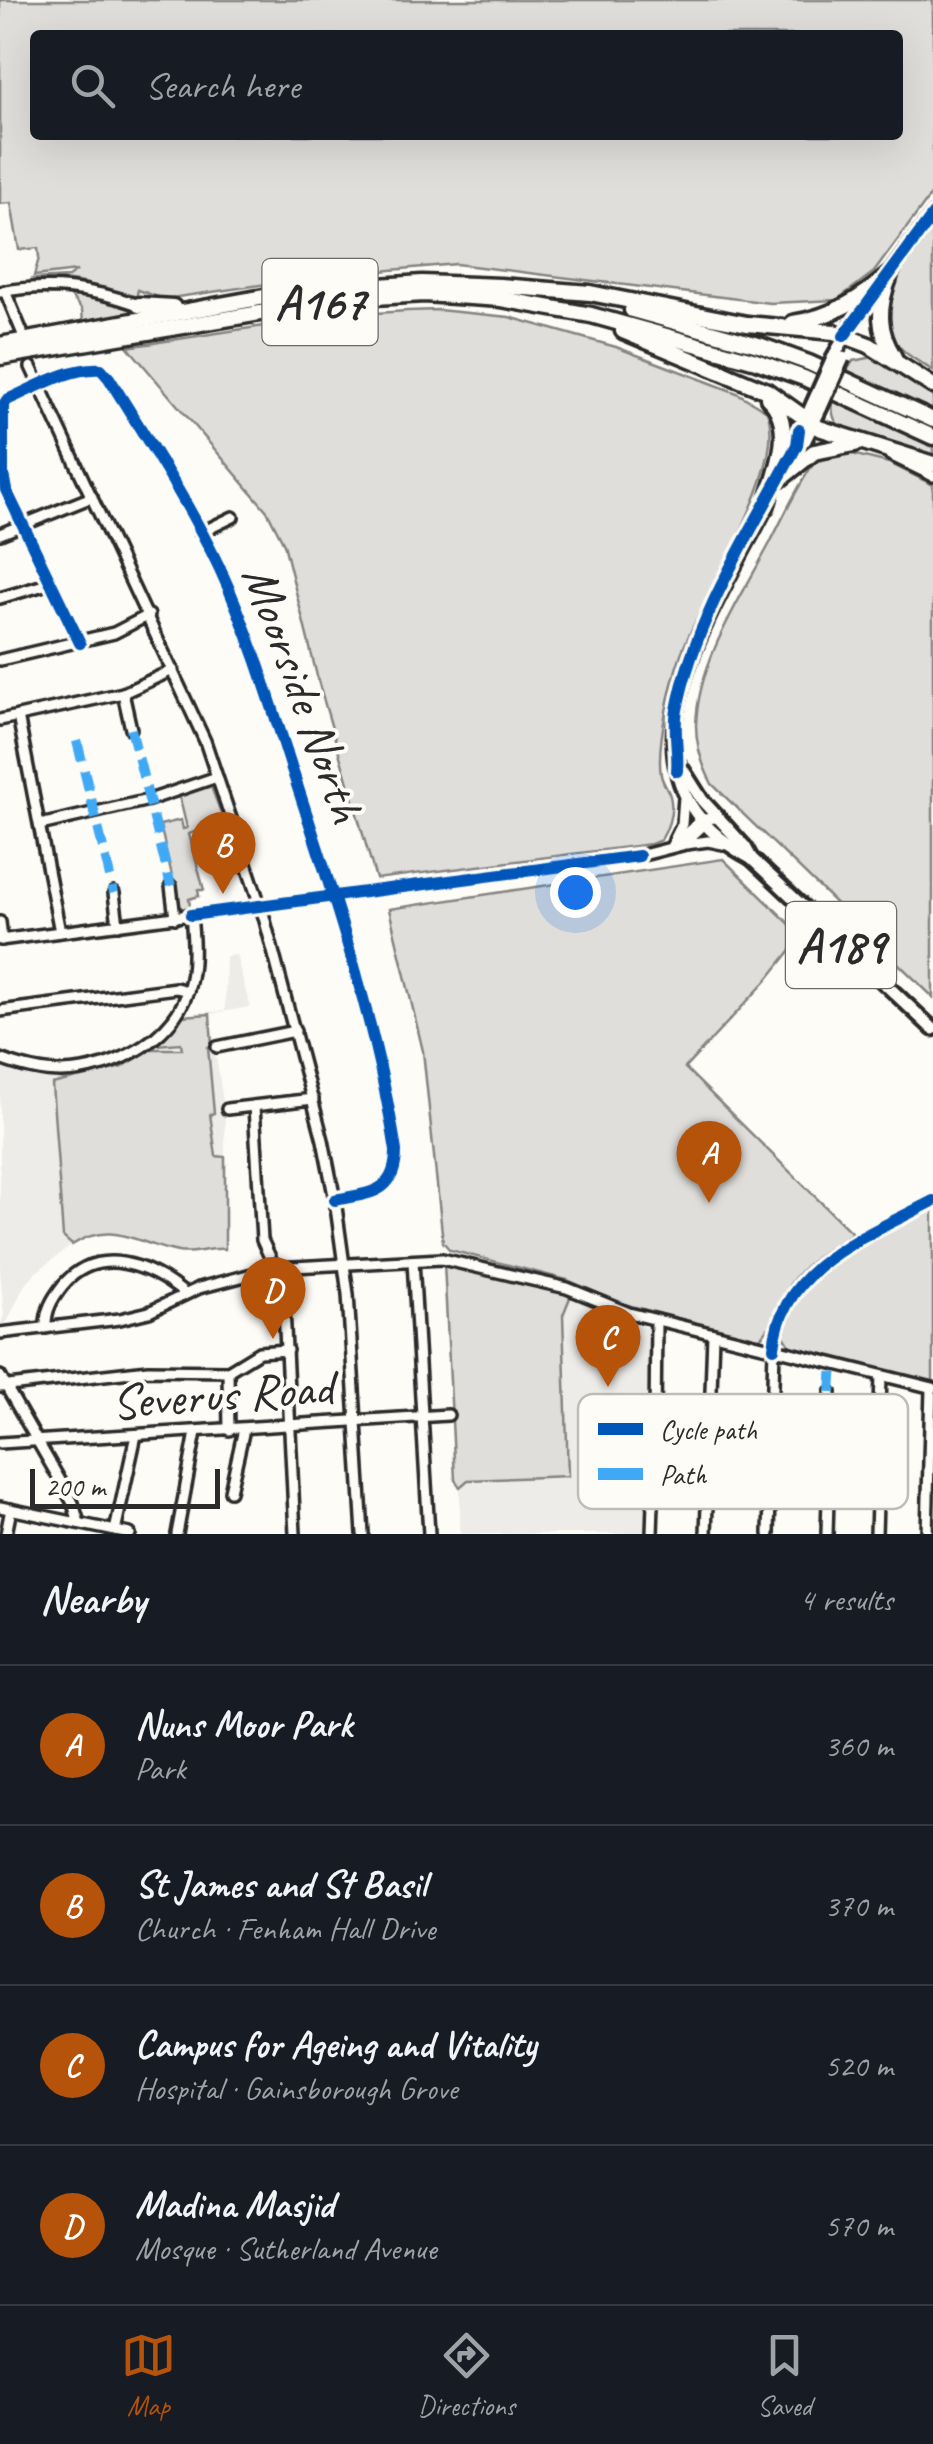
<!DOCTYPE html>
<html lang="en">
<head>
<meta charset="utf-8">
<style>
	:root { --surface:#171b24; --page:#242831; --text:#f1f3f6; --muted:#9ea1a6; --line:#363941; --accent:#b45309 }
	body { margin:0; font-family:Caveat,sans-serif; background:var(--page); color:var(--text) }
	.scale { position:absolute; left:30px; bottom:25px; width:190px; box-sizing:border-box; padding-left:10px; border:5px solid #2b2b2b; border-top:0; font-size:28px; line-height:35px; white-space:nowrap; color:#2b2b2b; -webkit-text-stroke:8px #fdfcf7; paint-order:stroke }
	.you { position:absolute; left:575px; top:892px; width:35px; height:35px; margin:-25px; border:8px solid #fff; border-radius:50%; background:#1a73e8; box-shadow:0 0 0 15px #1a73e833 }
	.badge { display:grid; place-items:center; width:65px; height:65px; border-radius:50%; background:var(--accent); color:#fff; font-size:32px; font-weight:700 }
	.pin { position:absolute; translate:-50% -82px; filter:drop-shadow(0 2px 5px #0008) }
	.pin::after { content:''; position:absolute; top:52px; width:35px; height:30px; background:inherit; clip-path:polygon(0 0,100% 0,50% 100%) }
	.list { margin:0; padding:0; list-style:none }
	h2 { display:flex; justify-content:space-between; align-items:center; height:130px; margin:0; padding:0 40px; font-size:42px }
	h2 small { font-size:32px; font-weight:400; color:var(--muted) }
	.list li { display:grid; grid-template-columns:65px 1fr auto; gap:30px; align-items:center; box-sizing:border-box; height:160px; padding:0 40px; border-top:2px solid var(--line) }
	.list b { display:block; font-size:38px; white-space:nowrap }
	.list p { margin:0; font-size:32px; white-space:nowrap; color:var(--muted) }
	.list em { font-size:32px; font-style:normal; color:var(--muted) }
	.icon { flex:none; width:55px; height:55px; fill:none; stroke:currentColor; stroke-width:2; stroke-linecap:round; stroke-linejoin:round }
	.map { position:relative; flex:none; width:933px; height:1534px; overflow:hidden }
	.search { position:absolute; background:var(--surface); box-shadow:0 10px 40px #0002; left:30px; right:30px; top:30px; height:110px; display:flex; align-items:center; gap:25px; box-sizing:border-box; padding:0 35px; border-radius:10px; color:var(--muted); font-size:38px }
	.sheet { height:770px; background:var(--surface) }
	nav { display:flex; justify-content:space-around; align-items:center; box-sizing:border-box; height:140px; border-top:2px solid var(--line); background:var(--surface); font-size:28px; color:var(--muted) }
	nav a { display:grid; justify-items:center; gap:5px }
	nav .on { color:var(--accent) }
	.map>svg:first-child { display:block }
	.built { fill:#edece8 }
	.green { fill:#dfdeda; stroke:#858482; stroke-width:2.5; fill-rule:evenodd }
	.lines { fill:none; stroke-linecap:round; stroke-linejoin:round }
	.minor-casing { stroke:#2b2b2b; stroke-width:16 }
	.major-casing { stroke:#2b2b2b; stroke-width:19 }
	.highway-casing { stroke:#2b2b2b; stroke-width:21 }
	.minor { stroke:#fdfcf7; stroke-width:9 }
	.major { stroke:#fdfcf7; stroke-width:11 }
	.highway { stroke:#fdfcf7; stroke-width:14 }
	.major-bridge-casing { stroke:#2b2b2b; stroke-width:19; stroke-linecap:butt }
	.major-bridge { stroke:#fdfcf7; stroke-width:11 }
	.quiet { stroke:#3fa9f5; stroke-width:10; stroke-dasharray:20 10; stroke-linecap:butt }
	.cycleway-casing { stroke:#fdfcf7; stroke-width:19 }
	.cycleway { stroke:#0057b8; stroke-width:12 }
	.labels { text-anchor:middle; stroke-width:8; stroke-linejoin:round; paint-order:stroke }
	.shield { fill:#fdfcf7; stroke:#6a6a68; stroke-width:2.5 }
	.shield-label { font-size:48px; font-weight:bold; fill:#2b2b2b }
	.street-label { font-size:50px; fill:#2b2b2b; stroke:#fdfcf7 }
	.key { fill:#fdfcf7; stroke:#bebdba; stroke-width:2.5 }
	.key-label { font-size:28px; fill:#2b2b2b }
</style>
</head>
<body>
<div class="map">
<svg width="933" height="1534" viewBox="0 0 933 1534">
	<rect width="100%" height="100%" fill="#fdfcf7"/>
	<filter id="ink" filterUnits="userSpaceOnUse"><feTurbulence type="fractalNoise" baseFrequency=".01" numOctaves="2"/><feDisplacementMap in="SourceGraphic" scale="20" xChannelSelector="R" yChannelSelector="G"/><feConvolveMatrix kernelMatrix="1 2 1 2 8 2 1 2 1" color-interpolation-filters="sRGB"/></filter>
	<g filter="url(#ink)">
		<g class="built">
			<polygon points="236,955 250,1007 210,1014 225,1115 225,1249 178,1252 121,1234 95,1233 72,1245 35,1273 24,1286 5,1326 0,1326 4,1315 0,1271 0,1065 36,1075 72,1075 112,1067 128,1059 180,1014 225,1011 226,956"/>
			<polygon points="571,1295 610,1315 652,1329 647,1534 460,1534 460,1487 468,1480 568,1475 563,1315"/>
		</g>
		<g class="green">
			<path d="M0,0H933V192L874,272L837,300L770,303L456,264L314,277L164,299L138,290L136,298L132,299L84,283L57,279L35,281L33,279L68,277L77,271L34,276L39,258L38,248L19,250L11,203L0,204ZM35,35H898V135H35Z"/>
			<path d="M933,228V371C922,363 903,354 896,342C872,299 910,259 933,228Z"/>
			<polygon points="63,291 111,299 148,313 0,341 0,338 83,323 82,310 69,294 47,295 46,292"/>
			<path d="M438,310L509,317L616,347L737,393L767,411C789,469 702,596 681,654C671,682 656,746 661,775C662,782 668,789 670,796C674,811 669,826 661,840L651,844L376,879L319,684L284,544L267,511L128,347C231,331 333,312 438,310Z"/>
			<polygon points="874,357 899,367 933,389 933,413 846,372 853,361"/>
			<path d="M837,400L933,444V460L844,431C834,421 831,415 833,401Z"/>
			<path d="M844,452L889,463L933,485V997L712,784C702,765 696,747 696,725C698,661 740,599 769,545C783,518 796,488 814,463L827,454Z"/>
			<polygon points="210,784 224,821 189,834 204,890 198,890 199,896 189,899 190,907 180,909 160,825 181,820 183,829 187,828 179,795"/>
			<path d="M723,859L802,936L767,980L685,1068L852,1233C830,1248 806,1261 790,1284C779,1301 774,1328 758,1339L623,1304L567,1280L450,1250L443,1242L423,1051L389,909Z"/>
			<path d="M210,1014L212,1046L208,1047L214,1113L210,1114L216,1156L225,1157V1249C209,1247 194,1255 178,1252C137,1244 112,1219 72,1245L63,1237L52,1084L122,1067L152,1049H182L181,1043L156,1045L182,1016Z"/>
			<path d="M933,1209V1384L790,1346L784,1336C799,1265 875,1239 933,1209Z"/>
			<polygon points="444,1263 571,1295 563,1315 568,1476 468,1480 460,1487 455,1480"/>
		</g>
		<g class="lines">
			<defs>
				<g id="minor">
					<polyline points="5,291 22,332"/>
					<path d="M0,292C50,283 91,288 139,305"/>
					<polyline points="31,367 205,741 264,917 323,1140 335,1200 348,1294 363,1534"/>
					<polyline points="890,455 933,476"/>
					<polyline points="200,533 233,517"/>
					<polyline points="0,534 92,497"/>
					<polyline points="0,598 51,583"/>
					<path d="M80,643L6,490L3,474V406L7,400C35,388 69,367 101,369L109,378C147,440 189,503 220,569C253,640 275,717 299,791C338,909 377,1029 396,1151C396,1194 369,1193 335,1200"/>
					<polyline points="0,660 114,633 149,615"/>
					<polyline points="123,693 131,729"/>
					<polyline points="18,716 60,932"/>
					<polyline points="0,720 123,693 173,670"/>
					<polyline points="40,825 149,800 217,777"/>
					<polyline points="674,840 682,824 684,797"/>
					<polyline points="686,844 708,841 728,845"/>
					<polyline points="672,845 703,819 717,818"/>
					<polyline points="171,886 175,918"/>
					<polyline points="114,893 118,925"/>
					<polyline points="0,922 2,940"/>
					<polyline points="0,940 639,856 682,845 706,823"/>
					<polyline points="0,1011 176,988 188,991"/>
					<polyline points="217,1047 295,1031"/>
					<path d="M0,1059C19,1066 40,1072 61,1072C115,1071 181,1037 191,978C195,958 193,935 191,915"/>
					<polyline points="254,1106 262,1240 275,1268"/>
					<polyline points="227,1109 313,1099"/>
					<polyline points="413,1261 429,1534"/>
					<polyline points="282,1267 295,1534"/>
					<path d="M46,1328C45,1311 52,1299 63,1285C98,1244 150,1265 185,1294"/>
					<polyline points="0,1333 120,1319 149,1312 199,1288 275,1268 442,1259 567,1288 629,1313 933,1388"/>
					<polyline points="228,1371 229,1430"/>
					<polyline points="0,1376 73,1503 79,1523"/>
					<polyline points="0,1387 148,1370 228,1371 259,1352 287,1350"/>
					<polyline points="655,1424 656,1320"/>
					<polyline points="0,1443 448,1415"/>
					<polyline points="230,1491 244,1429"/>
					<polyline points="0,1507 130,1534"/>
					<polyline points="115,1531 136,1435"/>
					<polyline points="6,1534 11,1509"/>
					<polyline points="177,1534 196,1432"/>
					<polyline points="652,1534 654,1472"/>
					<polyline points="706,1534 713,1334"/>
					<path d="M769,1534L774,1348C781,1265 869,1235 933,1201"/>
					<polyline points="827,1534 831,1392"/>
					<polyline points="876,1534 881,1376"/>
					<polyline points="927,1534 931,1388"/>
				</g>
				<g id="major">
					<polyline points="835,354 853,323 933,215"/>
					<polyline points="797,445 805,440 821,407"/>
					<polyline points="781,475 813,403"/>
					<polyline points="678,762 702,800 745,847 751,858 933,1029"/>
					<path d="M751,858C595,777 715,609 769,501"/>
				</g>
				<g id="highway">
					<path d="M889,278C878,307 877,330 894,357"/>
					<polyline points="139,305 173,307"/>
					<polyline points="632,310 762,346 809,363 933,420"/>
					<path d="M793,323C832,317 861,299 890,274"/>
					<polyline points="623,331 767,391 819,428 933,464"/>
					<polyline points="0,345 292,292 422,283 500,286 590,293 747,324 834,332 869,345 933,386"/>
					<polyline points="0,357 343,299 424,294 501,299 591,315 756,361 804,378 933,437"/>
					<polyline points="779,480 814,452 855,444"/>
					<path d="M766,507C775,474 798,425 768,398"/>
				</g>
			</defs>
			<use href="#minor" class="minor-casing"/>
			<use href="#major" class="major-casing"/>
			<use href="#highway" class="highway-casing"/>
			<use href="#minor" class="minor"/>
			<use href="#major" class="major"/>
			<use href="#highway" class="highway"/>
			<defs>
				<g id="major-bridge">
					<polyline points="813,403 835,354"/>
					<polyline points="821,407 843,358"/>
				</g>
			</defs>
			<use href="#major-bridge" class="major-bridge-casing"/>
			<use href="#major-bridge" class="major-bridge"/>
			<g class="quiet">
				<polyline points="131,729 171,886"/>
				<polyline points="77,741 114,893"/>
				<polyline points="831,1392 833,1364"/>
				<polyline points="654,1472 655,1424"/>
			</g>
			<defs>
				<g id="cycleway">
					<polyline points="844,336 933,215"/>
					<path d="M80,643L6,490L3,474V406L7,400C35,388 69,367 101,369L109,378C147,440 189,503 220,569C253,640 275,717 299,791C338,909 377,1029 396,1151C396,1194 369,1193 335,1200"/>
					<path d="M677,771C679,750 673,731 677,710C694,618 754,527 797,445L799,430"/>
					<polyline points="191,915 639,856"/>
					<path d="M774,1348C781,1265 869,1235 933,1201"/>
				</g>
			</defs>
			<use href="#cycleway" class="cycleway-casing"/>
			<use href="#cycleway" class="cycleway"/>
		</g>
	</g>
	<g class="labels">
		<g class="shield">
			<rect x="262.5" y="259" width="115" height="86" rx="8"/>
			<rect x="786" y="902" width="110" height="86" rx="8"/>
		</g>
		<g class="shield-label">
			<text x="320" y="319">A167</text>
			<text x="841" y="962">A189</text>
		</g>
		<g class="street-label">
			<text transform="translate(305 693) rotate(70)" y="18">Moorside North</text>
			<text transform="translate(222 1393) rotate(-4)" y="18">Severus Road</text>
		</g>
	</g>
	<rect x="578" y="1394" width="330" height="115" rx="15" class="key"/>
	<rect x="598" y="1423" width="45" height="12" fill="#0057b8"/>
	<rect x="598" y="1468" width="45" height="12" fill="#3fa9f5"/>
	<g class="key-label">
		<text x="660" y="1439">Cycle path</text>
		<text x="660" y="1484">Path</text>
	</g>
</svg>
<div class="scale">200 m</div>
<div class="you"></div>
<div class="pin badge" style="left:709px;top:1203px">A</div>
<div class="pin badge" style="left:223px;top:894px">B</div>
<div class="pin badge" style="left:608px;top:1387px">C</div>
<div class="pin badge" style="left:273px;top:1339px">D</div>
<div class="search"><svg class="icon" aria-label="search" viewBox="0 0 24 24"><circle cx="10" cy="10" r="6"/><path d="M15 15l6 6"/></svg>Search here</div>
</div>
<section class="sheet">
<h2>Nearby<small>4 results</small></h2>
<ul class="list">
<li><span class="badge">A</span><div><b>Nuns Moor Park</b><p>Park</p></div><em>360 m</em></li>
<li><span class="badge">B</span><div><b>St James and St Basil</b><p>Church · Fenham Hall Drive</p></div><em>370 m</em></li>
<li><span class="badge">C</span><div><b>Campus for Ageing and Vitality</b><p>Hospital · Gainsborough Grove</p></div><em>520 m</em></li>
<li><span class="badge">D</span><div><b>Madina Masjid</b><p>Mosque · Sutherland Avenue</p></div><em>570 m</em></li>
</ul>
</section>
<nav>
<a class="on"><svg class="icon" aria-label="map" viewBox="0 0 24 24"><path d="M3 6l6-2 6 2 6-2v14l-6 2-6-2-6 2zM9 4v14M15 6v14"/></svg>Map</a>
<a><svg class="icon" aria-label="directions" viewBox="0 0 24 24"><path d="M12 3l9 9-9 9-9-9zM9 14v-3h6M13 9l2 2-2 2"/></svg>Directions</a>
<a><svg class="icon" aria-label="saved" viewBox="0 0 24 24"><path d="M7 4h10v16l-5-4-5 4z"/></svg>Saved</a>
</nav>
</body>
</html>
